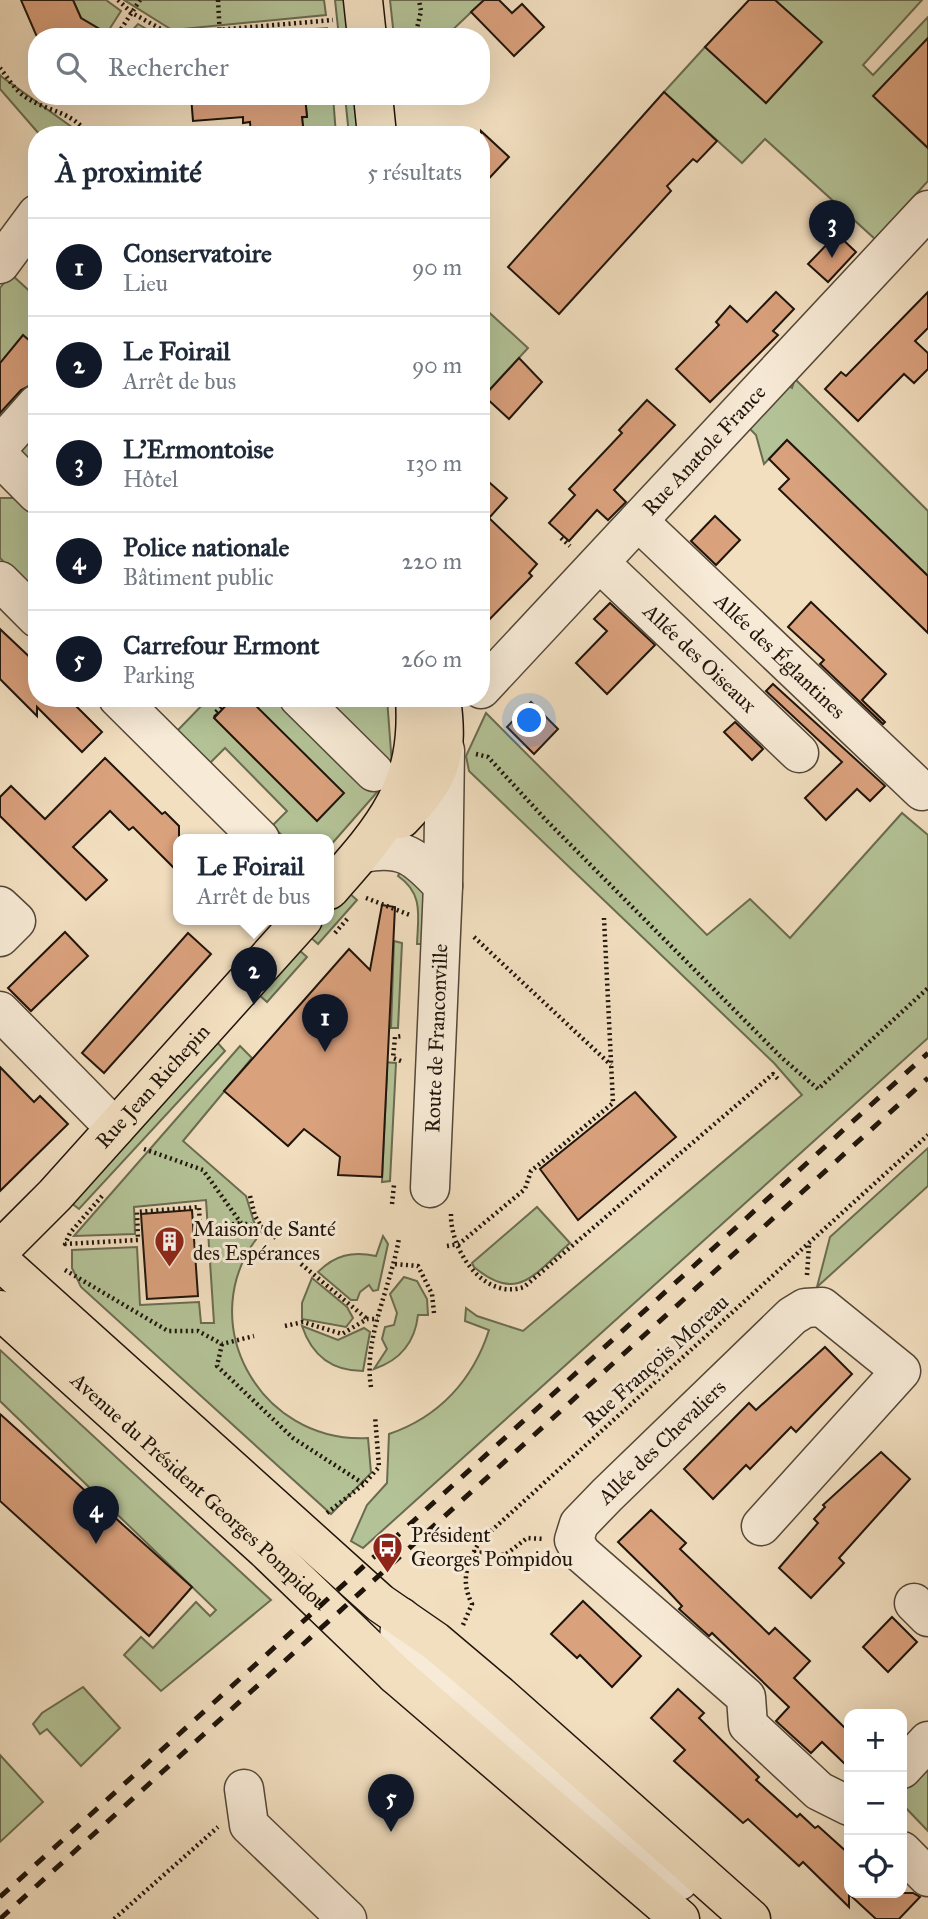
<!DOCTYPE html>
<html lang="fr">
<head>
<meta charset="utf-8">
<style>
	:root { --surface:#fff; --page:#f2f2f3; --text:#1f2937; --muted:#747a83; --line:#e0e1e3; --accent:#111827 }
	body { margin:0; font-family:"IM FELL Great Primer",serif; background:var(--page); color:var(--text) }
	.controls { position:absolute; right:21px; bottom:21px; display:grid; overflow:hidden; border-radius:14px; box-shadow:0 7px 28px #0002 }
	.controls button { width:63px; height:63px; display:grid; place-items:center; padding:0; border:0; border-bottom:2px solid var(--line); background:var(--surface); color:var(--text); font:35px sans-serif }
	.you { position:absolute; left:530px; top:721px; width:24px; height:24px; margin:-18px; border:5px solid #fff; border-radius:50%; background:#1a73e8; box-shadow:0 0 0 10px #1a73e833 }
	.badge { display:grid; place-items:center; width:46px; height:46px; border-radius:50%; background:var(--accent); color:#fff; font-size:23px; font-weight:700 }
	.pin { position:absolute; translate:-50% -58px; filter:drop-shadow(0 2px 4px #0008) }
	.pin::after { content:''; position:absolute; top:37px; width:24px; height:21px; background:inherit; clip-path:polygon(0 0,100% 0,50% 100%) }
	.popup { position:absolute; left:173px; top:834px; width:161px; height:91px; box-sizing:border-box; display:grid; place-content:center; border-radius:14px; background:var(--surface); filter:drop-shadow(0 2px 5px #0005); font-size:23px; white-space:nowrap; color:var(--muted) }
	.popup b { font-size:26px; color:var(--text) }
	.popup::after { content:''; position:absolute; left:50%; top:100%; margin-left:-14px; border:14px solid transparent; border-top-color:var(--surface) }
	.list { margin:0; padding:0; list-style:none }
	h2 { display:flex; justify-content:space-between; align-items:center; height:91px; margin:0; padding:0 28px; font-size:30px }
	h2 small { font-size:23px; font-weight:400; color:var(--muted) }
	.list li { display:grid; grid-template-columns:46px 1fr auto; gap:21px; align-items:center; box-sizing:border-box; height:98px; padding:0 28px; border-top:2px solid var(--line) }
	.list b { display:block; font-size:26px; white-space:nowrap }
	.list p { margin:0; font-size:23px; white-space:nowrap; color:var(--muted) }
	.list em { font-size:23px; font-style:normal; color:var(--muted) }
	.icon { flex:none; width:38px; height:38px; fill:none; stroke:currentColor; stroke-width:2; stroke-linecap:round; stroke-linejoin:round }
	.map { position:relative; flex:none; width:928px; height:1919px; overflow:hidden }
	.search { position:absolute; background:var(--surface); box-shadow:0 7px 28px #0002; left:28px; top:28px; width:462px; height:77px; display:flex; align-items:center; gap:18px; box-sizing:border-box; padding:0 24px; border-radius:28px; color:var(--muted); font-size:26px }
	.panel { position:absolute; background:var(--surface); box-shadow:0 7px 28px #0002; left:28px; top:126px; width:462px; height:581px; border-radius:28px }
	.map>svg:first-child { display:block }
	.green { fill:#b4c397; stroke:#6a6c51; stroke-width:2 }
	.building { fill:#daa17d; stroke:#1f140b; stroke-width:2 }
	.lines { fill:none; stroke-linecap:round; stroke-linejoin:round }
	.minor-casing { stroke:#544738; stroke-width:41 }
	.major-casing { stroke:#1f140b; stroke-width:41 }
	.path { stroke:#1f140b; stroke-width:4.5; stroke-dasharray:2 3.5; stroke-linecap:butt }
	.minor { stroke:#f7ead6; stroke-width:38 }
	.major { stroke:#f2dfc0; stroke-width:38 }
	.rail { stroke:#1f140b; stroke-width:5; stroke-dasharray:12 12; stroke-linecap:butt }
	.labels { text-anchor:middle; stroke-width:6; stroke-linejoin:round; paint-order:stroke }
	.street-label { font-size:21px; fill:#1f140b; stroke:#f7ead6 }
	.poi-label { font-size:21px; fill:#1f140b; stroke:#f7ead6; text-anchor:start }
</style>
</head>
<body>
<div class="map">
<svg width="928" height="1919" viewBox="0 0 928 1919">
	<rect width="100%" height="100%" fill="#f2dfc0"/>
	<filter id="stains"><feTurbulence type="fractalNoise" baseFrequency=".00286" numOctaves="4"/><feColorMatrix values="0 0 0 0 .2 0 0 0 0 .09 0 0 0 0 .02 0 0 0 .5 -.17"/></filter>
	<radialGradient id="worn" r=".72"><stop offset=".6" stop-color="#630" stop-opacity="0"/><stop offset="1" stop-color="#630" stop-opacity=".3"/></radialGradient>
	<g class="green">
		<polygon points="73,0 106,0 121,11 107,33 81,18"/>
		<polygon points="124,0 324,0 326,15 172,30"/>
		<polygon points="335,0 345,0 348,37 339,37"/>
		<polygon points="390,0 484,0 445,37 394,37"/>
		<polygon points="775,0 922,0 863,65 873,75 928,17 928,38 874,96 928,148 928,181 875,239 765,139 742,163 664,92 705,47 766,103 821,42"/>
		<polygon points="138,24 160,37 126,37"/>
		<polygon points="327,28 328,37 233,37 233,35"/>
		<polygon points="0,75 2,77 83,135 40,135 0,89"/>
		<polygon points="305,96 333,96 336,135 304,135 302,118 307,116"/>
		<polygon points="345,96 354,96 358,135 349,135"/>
		<polygon points="11,274 37,298 37,394 0,438 0,288"/>
		<polygon points="481,305 528,348 481,399"/>
		<polygon points="795,379 928,511 928,576 787,440 764,464 756,435 749,428 789,386 792,388"/>
		<polygon points="37,412 37,485 3,452"/>
		<polygon points="0,498 32,498 37,503 37,594 0,558"/>
		<polygon points="209,698 289,698 379,790 329,847 329,839 286,839 272,826 287,811 225,748 210,763 177,731"/>
		<polygon points="387,698 392,765 326,699"/>
		<path d="M486,713L707,935L750,899L790,938L902,813L928,835V1038L363,1548L351,1541L367,1505L387,1483L389,1434C439,1417 473,1380 489,1330L465,1321L466,1308L477,1316L523,1331L802,1095L774,1063L469,771L466,756Z"/>
		<path d="M402,869L424,892V944H417C418,916 424,894 398,876Z"/>
		<polygon points="348,892 357,900 318,944 309,936 324,919 329,919 329,914"/>
		<polygon points="394,941 402,943 398,1028 391,1028"/>
		<polygon points="298,949 307,957 267,1002 258,994"/>
		<polygon points="216,1041 225,1051 79,1209 70,1202"/>
		<path d="M240,1046L252,1058L183,1141L246,1196L254,1222L261,1233C190,1319 259,1444 368,1438L371,1473L331,1514L81,1287L72,1268V1250L137,1247L140,1305L199,1302L201,1323H214L206,1200L134,1207L135,1234L74,1236Z"/>
		<polygon points="383,1062 396,1063 390,1181 382,1182 387,1071"/>
		<polygon points="928,1148 928,1186 817,1287 830,1237"/>
		<path d="M537,1207L570,1243C534,1274 518,1304 474,1267L472,1263Z"/>
		<path d="M383,1236L388,1244L378,1290L373,1291L369,1285L360,1292L357,1300H351L318,1272C335,1255 352,1251 376,1256Z"/>
		<path d="M404,1277L417,1281L427,1299L428,1315H418C415,1342 401,1360 374,1369L387,1349L382,1339L385,1327L394,1325L397,1313L390,1294Z"/>
		<polygon points="312,1278 347,1307 353,1318 346,1327 302,1319 302,1303"/>
		<path d="M302,1326L338,1340L364,1328L370,1332L363,1371C332,1371 312,1356 302,1326Z"/>
		<polygon points="0,1350 271,1600 161,1691 124,1655 141,1637 153,1648 196,1602 210,1616 216,1610 0,1401"/>
		<polygon points="83,1687 120,1728 81,1766 47,1729 40,1734 33,1724 42,1713"/>
		<polygon points="928,1754 928,1831 902,1804 902,1782"/>
		<polygon points="0,1755 43,1802 0,1842"/>
	</g>
	<g class="building">
		<polygon points="21,0 73,0 81,18 113,37 63,37 51,31 37,37"/>
		<polygon points="484,0 499,0 512,13 522,4 544,27 514,56 471,12"/>
		<polygon points="749,0 775,0 822,42 766,103 705,47"/>
		<polygon points="928,38 928,148 873,96"/>
		<polygon points="664,92 717,141 697,162 693,159 667,186 671,191 559,314 508,267"/>
		<polygon points="191,96 305,96 307,117 302,117 304,135 251,135 250,122 243,123 243,117 193,121"/>
		<polygon points="481,131 509,157 481,187"/>
		<polygon points="837,234 856,252 828,282 808,264"/>
		<polygon points="776,292 794,309 773,331 778,335 710,402 676,369 719,325 716,322 730,306 747,322"/>
		<polygon points="928,292 928,328 915,341 928,353 928,369 914,383 904,374 858,421 825,389 841,372 846,376"/>
		<polygon points="23,335 37,347 37,382 21,390 0,413 0,363"/>
		<polygon points="519,358 542,382 509,419 484,396"/>
		<polygon points="647,400 675,425 614,490 626,502 608,520 597,510 569,541 549,523 575,495 569,489 622,433 619,430"/>
		<polygon points="787,440 928,576 928,633 779,489 789,479 769,459"/>
		<polygon points="481,475 507,498 489,518 537,564 529,573 532,576 481,628"/>
		<polygon points="715,516 740,540 716,565 691,541"/>
		<polygon points="811,602 886,674 862,700 885,722 883,724 820,664 824,660 788,627"/>
		<polygon points="610,603 655,645 607,694 576,663 607,631 594,619"/>
		<polygon points="0,629 37,664 37,698 68,698 102,732 82,752 37,707 37,716 0,679"/>
		<polygon points="773,684 885,786 870,801 857,789 826,820 805,798 842,762 766,691"/>
		<polygon points="233,698 248,698 344,793 317,821 214,718"/>
		<polygon points="531,702 558,729 534,754 507,727"/>
		<polygon points="735,722 763,749 752,760 724,732"/>
		<polygon points="105,758 162,814 165,812 179,826 179,873 133,827 129,830 110,811 73,847 107,880 86,900 0,816 0,797 11,786 45,819"/>
		<polygon points="382,905 395,907 382,1177 338,1175 340,1157 304,1129 288,1146 224,1091 349,949 370,970"/>
		<polygon points="65,932 88,956 31,1011 8,988"/>
		<polygon points="188,933 211,954 104,1073 82,1053"/>
		<polygon points="0,1067 34,1102 40,1096 68,1124 0,1191"/>
		<polygon points="635,1092 676,1137 578,1220 540,1169"/>
		<polygon points="192,1210 198,1296 147,1299 141,1214"/>
		<polygon points="825,1347 852,1374 796,1432 791,1427 750,1469 746,1465 713,1499 684,1469 749,1403 756,1410"/>
		<polygon points="0,1414 192,1587 149,1636 0,1501"/>
		<polygon points="881,1452 910,1479 839,1558 844,1563 811,1598 779,1568 818,1523 814,1519 825,1507 823,1505"/>
		<polygon points="651,1510 686,1543 680,1549 769,1634 775,1628 810,1661 794,1678 849,1732 849,1768 822,1742 811,1753 776,1721 789,1707 712,1633 709,1636 679,1609 682,1606 668,1591 618,1542"/>
		<polygon points="583,1601 641,1656 612,1687 580,1655 577,1658 551,1634"/>
		<polygon points="892,1617 917,1642 888,1672 863,1647"/>
		<polygon points="678,1689 704,1713 699,1718 759,1777 756,1780 797,1817 800,1814 815,1828 818,1826 849,1854 849,1893 913,1893 920,1897 899,1919 876,1919 849,1894 849,1907 803,1862 799,1866 748,1819 743,1823 674,1761 685,1750 651,1718"/>
	</g>
	<g class="lines">
		<defs>
			<g id="minor">
				<polyline points="0,264 37,214"/>
				<polyline points="0,446 37,404"/>
				<polyline points="0,457 37,494"/>
				<path id="s1" d="M638,521L922,791"/>
				<path id="s2" d="M600,563L799,753"/>
				<polyline points="0,581 37,618"/>
				<path id="s3" d="M481,689L928,210"/>
				<polyline points="118,698 260,839"/>
				<polyline points="299,698 374,772"/>
				<path d="M363,853C403,845 416,857 443,886"/>
				<polyline points="0,906 16,921 0,937"/>
				<polyline points="0,1011 115,1128"/>
				<path id="s4" d="M430,1188L443,886L445,750"/>
				<polyline points="761,1526 901,1371 822,1307 805,1308 792,1316 607,1495 579,1524 574,1540 581,1553 746,1697 748,1725 819,1791 849,1806"/>
				<polyline points="914,1603 928,1617"/>
				<polyline points="401,1617 396,1675 420,1668 453,1682 679,1881"/>
				<polyline points="902,1769 928,1741"/>
				<polyline points="244,1789 249,1825 347,1919"/>
				<polyline points="902,1851 928,1877"/>
			</g>
			<g id="major">
				<polyline points="363,0 367,37"/>
				<polyline points="373,96 377,135"/>
				<path d="M401,819C441,777 449,756 441,698"/>
				<path d="M329,890C385,827 421,787 415,698"/>
				<path id="s5" d="M0,1250L55,1195L303,919"/>
				<polyline points="0,1261 380,1603 435,1641 499,1695 751,1919"/>
				<path id="s6" d="M0,1310L266,1550L396,1675L680,1919"/>
			</g>
		</defs>
		<use href="#minor" class="minor-casing"/>
		<use href="#major" class="major-casing"/>
		<g class="path">
			<polyline points="118,0 132,13 170,34 333,20"/>
			<polyline points="218,0 220,37"/>
			<polyline points="121,29 140,0"/>
			<polyline points="415,37 421,11 419,0"/>
			<path d="M0,68C8,78 16,92 27,98C51,113 70,110 89,135"/>
			<polyline points="561,538 570,546"/>
			<polyline points="216,716 214,714 230,698"/>
			<polyline points="476,754 488,757 545,819 782,1058 818,1089 928,988"/>
			<polyline points="366,898 410,915"/>
			<polyline points="335,933 348,918"/>
			<polyline points="474,937 611,1065"/>
			<polyline points="401,1061 393,1058 395,1037 403,1036"/>
			<polyline points="144,1149 203,1170 241,1223 262,1227 277,1239"/>
			<polyline points="102,1196 70,1233 65,1244 138,1240 137,1212 199,1207 200,1228"/>
			<polyline points="250,1196 255,1216 261,1226"/>
			<polyline points="392,1204 394,1185"/>
			<path d="M451,1214C450,1249 483,1301 524,1287L773,1074L778,1079"/>
			<polyline points="194,1229 241,1223"/>
			<polyline points="447,1246 459,1244 525,1189 531,1171 613,1103 604,918"/>
			<polyline points="301,1264 367,1319"/>
			<polyline points="395,1264 418,1266 432,1294 434,1313"/>
			<polyline points="65,1270 168,1331 198,1331 222,1344 254,1336"/>
			<polyline points="807,1275 809,1245"/>
			<polyline points="285,1326 303,1322 342,1334 367,1319 378,1319"/>
			<polyline points="222,1344 217,1366 293,1438 364,1484"/>
			<path d="M371,1387C363,1338 391,1287 399,1238"/>
			<polyline points="327,1513 364,1484 379,1467 375,1416"/>
			<polyline points="474,1552 505,1555 527,1538 544,1539"/>
			<path d="M463,1625L472,1604C460,1580 467,1563 480,1541L928,1135"/>
			<polyline points="114,1919 218,1827"/>
		</g>
		<use href="#minor" class="minor"/>
		<use href="#major" class="major"/>
		<g class="rail">
			<polyline points="0,1897 928,1053"/>
			<polyline points="0,1919 928,1078"/>
		</g>
	</g>
	<defs>
		<symbol id="building-pin" viewBox="-11 -11 22 30"><path d="M0 17L-7.5 6A9.5 9.5 0 1 1 7.5 6Z" fill="#8f2418" stroke="#f7ead6"/><path d="M-4-6H4V6H1V3H-1V6H-4ZM-2.5-4.3h1.7v1.8h-1.7ZM.8-4.3h1.7v1.8H.8ZM-2.5-1h1.7V.8h-1.7ZM.8-1h1.7V.8H.8Z" fill="#fff"/></symbol>
		<symbol id="bus-pin" viewBox="-11 -11 22 30"><path d="M0 17L-7.5 6A9.5 9.5 0 1 1 7.5 6Z" fill="#8f2418" stroke="#f7ead6"/><path d="M-5-6H5V4H4V6H2V4H-2V6H-4V4H-5ZM-3.5-4V0h7V-4ZM-3.5 1.2v1.5H-2V1.2ZM2 1.2v1.5H3.5V1.2Z" fill="#fff"/></symbol>
	</defs>
	<g fill-rule="evenodd">
		<use href="#building-pin" x="152" y="1224" width="35" height="47"/>
		<use href="#bus-pin" x="370" y="1530" width="35" height="47"/>
	</g>
	<g class="labels">
		<g class="street-label">
			<text dy="7" stroke="none"><textPath href="#s3" startOffset="327">Rue Anatole France</textPath></text>
			<text dy="7" stroke="none"><textPath href="#s1" startOffset="196">Allée des Églantines</textPath></text>
			<text dy="7" stroke="none"><textPath href="#s2" startOffset="138">Allée des Oiseaux</textPath></text>
			<text dy="7" stroke="none"><textPath href="#s4" startOffset="150">Route de Franconville</textPath></text>
			<text dy="7" stroke="none"><textPath href="#s5" startOffset="224">Rue Jean Richepin</textPath></text>
			<text transform="translate(656 1361) rotate(-42)" y="7">Rue François Moreau</text>
			<text transform="translate(662 1442) rotate(-44)" y="7">Allée des Chevaliers</text>
			<text dy="7" stroke="none"><textPath href="#s6" startOffset="270">Avenue du Président Georges Pompidou</textPath></text>
		</g>
		<g class="poi-label">
			<text x="193" y="1236">Maison de Santé<tspan x="193" dy="24">des Espérances</tspan></text>
			<text x="411" y="1542">Président<tspan x="411" dy="24">Georges Pompidou</tspan></text>
		</g>
	</g>
	<rect width="100%" height="100%" filter="url(#stains)"/>
	<rect width="100%" height="100%" fill="url(#worn)"/>
</svg>
<div class="controls">
<button>+</button>
<button>−</button>
<button><svg class="icon" aria-label="locate" viewBox="0 0 24 24"><circle cx="12" cy="12" r="6"/><path d="M12 2v4M12 18v4M2 12h4M18 12h4"/></svg></button>
</div>
<div class="you"></div>
<div class="pin badge" style="left:325px;top:1052px">1</div>
<div class="pin badge" style="left:254px;top:1005px">2</div>
<div class="popup"><b>Le Foirail</b>Arrêt de bus</div>
<div class="pin badge" style="left:832px;top:258px">3</div>
<div class="pin badge" style="left:96px;top:1544px">4</div>
<div class="pin badge" style="left:391px;top:1832px">5</div>
<div class="search"><svg class="icon" aria-label="search" viewBox="0 0 24 24"><circle cx="10" cy="10" r="6"/><path d="M15 15l6 6"/></svg>Rechercher</div>
<section class="panel">
<h2>À proximité<small>5 résultats</small></h2>
<ul class="list">
<li><span class="badge">1</span><div><b>Conservatoire</b><p>Lieu</p></div><em>90 m</em></li>
<li><span class="badge">2</span><div><b>Le Foirail</b><p>Arrêt de bus</p></div><em>90 m</em></li>
<li><span class="badge">3</span><div><b>L'Ermontoise</b><p>Hôtel</p></div><em>130 m</em></li>
<li><span class="badge">4</span><div><b>Police nationale</b><p>Bâtiment public</p></div><em>220 m</em></li>
<li><span class="badge">5</span><div><b>Carrefour Ermont</b><p>Parking</p></div><em>260 m</em></li>
</ul>
</section>
</div>
</body>
</html>
